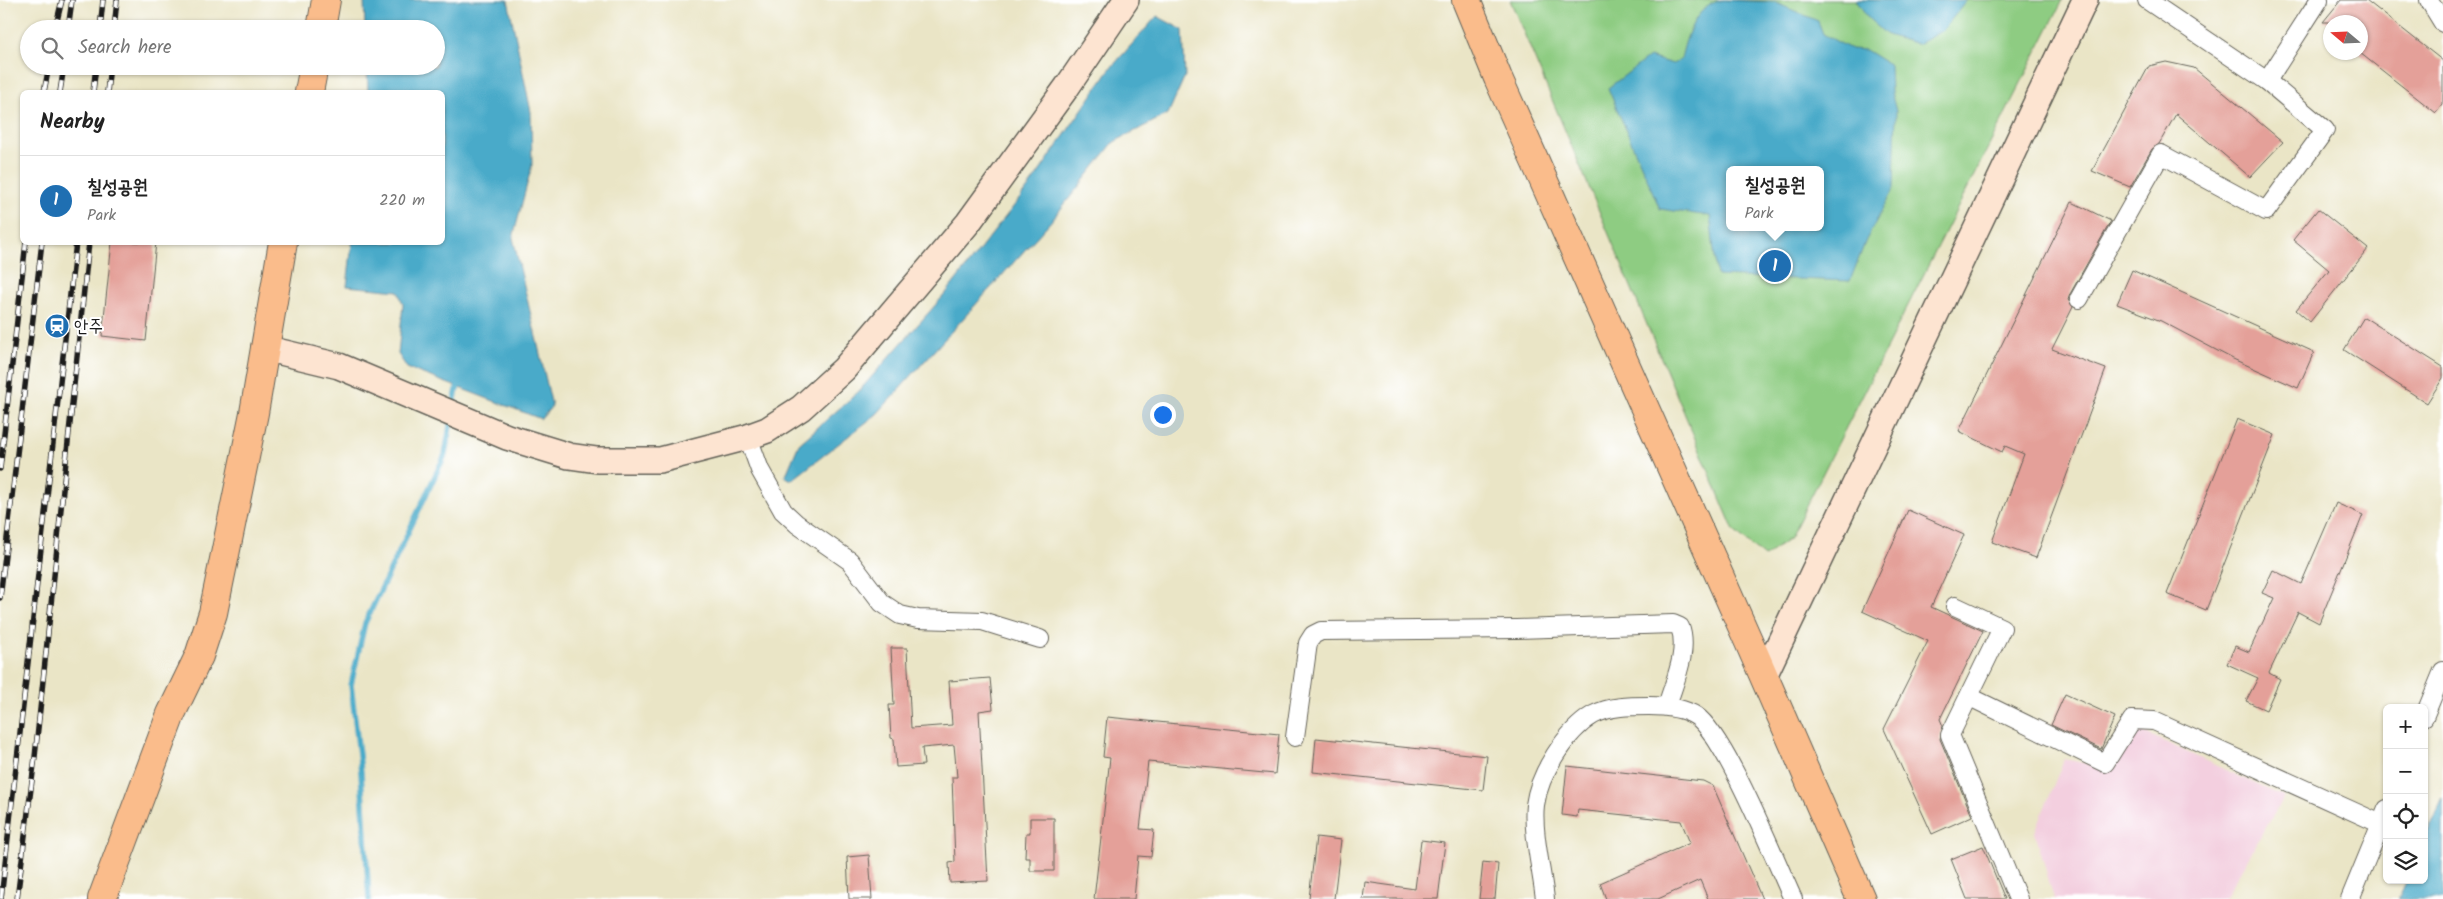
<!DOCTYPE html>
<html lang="en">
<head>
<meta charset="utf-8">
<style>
	:root { --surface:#fff; --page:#f6f6f6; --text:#222; --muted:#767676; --line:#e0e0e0; --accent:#1f6fb2 }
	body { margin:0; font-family:Kalam,"Poor Story",sans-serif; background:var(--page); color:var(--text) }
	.controls { position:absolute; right:15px; bottom:15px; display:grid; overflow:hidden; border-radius:8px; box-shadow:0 1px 4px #0004 }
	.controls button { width:45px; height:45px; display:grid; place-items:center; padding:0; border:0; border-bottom:1px solid var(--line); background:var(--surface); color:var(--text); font:25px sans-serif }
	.compass { position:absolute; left:2323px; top:15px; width:45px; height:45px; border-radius:50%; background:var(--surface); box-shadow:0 1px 4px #0004; rotate:289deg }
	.you { position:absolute; left:1162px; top:414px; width:18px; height:18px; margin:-12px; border:4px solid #fff; border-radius:50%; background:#1a73e8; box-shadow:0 0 0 8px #1a73e833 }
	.badge { display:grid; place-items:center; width:32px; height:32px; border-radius:50%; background:var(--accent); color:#fff; font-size:16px; font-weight:700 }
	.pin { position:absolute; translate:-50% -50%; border:2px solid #fff; box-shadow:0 1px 5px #0006 }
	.popup { position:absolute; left:1726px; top:166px; width:98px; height:65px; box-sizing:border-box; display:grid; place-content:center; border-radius:8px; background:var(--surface); filter:drop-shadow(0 1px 4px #0005); font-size:16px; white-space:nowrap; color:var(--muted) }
	.popup b { font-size:19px; color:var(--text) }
	.popup::after { content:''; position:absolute; left:50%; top:100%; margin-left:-10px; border:10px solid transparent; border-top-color:var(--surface) }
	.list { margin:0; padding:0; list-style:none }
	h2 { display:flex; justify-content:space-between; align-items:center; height:65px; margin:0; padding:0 20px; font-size:21px }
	h2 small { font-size:16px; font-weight:400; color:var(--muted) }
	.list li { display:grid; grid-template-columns:32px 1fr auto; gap:15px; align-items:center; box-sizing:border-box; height:90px; padding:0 20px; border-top:1px solid var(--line) }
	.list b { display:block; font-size:19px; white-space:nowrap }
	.list p { margin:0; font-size:16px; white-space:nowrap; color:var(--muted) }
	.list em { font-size:16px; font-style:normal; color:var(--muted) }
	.icon { flex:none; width:28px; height:28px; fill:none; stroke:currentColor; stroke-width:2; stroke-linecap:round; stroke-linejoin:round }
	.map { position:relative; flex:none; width:2443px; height:899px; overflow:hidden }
	.search { position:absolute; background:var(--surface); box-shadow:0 1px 4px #0004; left:20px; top:20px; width:425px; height:55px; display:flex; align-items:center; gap:12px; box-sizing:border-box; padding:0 18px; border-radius:28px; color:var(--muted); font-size:19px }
	.panel { position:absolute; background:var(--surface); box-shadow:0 1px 4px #0004; left:20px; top:90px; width:425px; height:155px; border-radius:8px }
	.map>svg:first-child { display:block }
	.built { fill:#f3cfdf }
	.green { fill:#8ecc82; stroke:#55744f; fill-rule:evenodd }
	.water { fill:#4aaac9; stroke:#336372; fill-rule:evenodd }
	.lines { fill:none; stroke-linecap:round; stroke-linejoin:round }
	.stream { stroke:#4aaac9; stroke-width:5.5 }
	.building { fill:#e4a099 }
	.street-casing { stroke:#646258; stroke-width:20 }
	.secondary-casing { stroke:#646258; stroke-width:28 }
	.primary-casing { stroke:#646258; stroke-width:30 }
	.street { stroke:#fff; stroke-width:18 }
	.secondary { stroke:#fde4d1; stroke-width:25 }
	.primary { stroke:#fabc8b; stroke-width:28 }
	.rail-casing { stroke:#1c1c1c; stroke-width:5.5 }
	.rail { stroke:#fff; stroke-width:4; stroke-dasharray:11; stroke-linecap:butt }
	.labels { text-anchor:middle; stroke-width:4; stroke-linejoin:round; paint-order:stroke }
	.poi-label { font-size:18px; fill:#1c1c1c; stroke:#fff; text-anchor:start }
</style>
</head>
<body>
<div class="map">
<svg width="2443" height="899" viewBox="0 0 2443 899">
	<rect width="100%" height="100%" fill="#fff"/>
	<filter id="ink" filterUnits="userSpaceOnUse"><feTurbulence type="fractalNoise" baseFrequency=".02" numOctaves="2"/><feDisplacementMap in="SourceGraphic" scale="10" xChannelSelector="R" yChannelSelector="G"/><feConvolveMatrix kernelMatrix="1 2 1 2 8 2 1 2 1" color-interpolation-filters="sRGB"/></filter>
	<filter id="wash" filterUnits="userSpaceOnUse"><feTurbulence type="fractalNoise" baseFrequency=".0096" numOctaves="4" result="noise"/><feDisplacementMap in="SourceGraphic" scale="20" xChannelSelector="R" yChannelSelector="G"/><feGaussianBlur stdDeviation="1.12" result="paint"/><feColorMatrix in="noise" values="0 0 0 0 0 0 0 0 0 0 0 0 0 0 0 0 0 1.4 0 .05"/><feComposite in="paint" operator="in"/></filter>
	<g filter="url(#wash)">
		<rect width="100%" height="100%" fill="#eae5c6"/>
		<polygon class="built" points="2137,729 2284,797 2224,899 2054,899 2035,832 2064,759 2110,768"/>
		<path class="green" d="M1510,0H2063L1790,538L1764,557L1734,531ZM1730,170H1820V227H1730Z"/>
		<g class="water">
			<polygon points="364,0 508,0 531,112 532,165 513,238 552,406 541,419 407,368 398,354 403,304 398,291 347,286 352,243 442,242 442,92 368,92 367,66 436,66 436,29 365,29"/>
			<path d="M1723,0L1774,2L1818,21L1823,34L1851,49L1866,50L1890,65L1891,92L1896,111L1894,188L1866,240L1850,281L1717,276L1710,216L1660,209L1608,88L1649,57L1673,64L1681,59C1686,36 1696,4 1723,0ZM1730,170H1820V227H1730Z"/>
			<polygon points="1856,0 1967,0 1943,30 1918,44 1887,35 1869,19"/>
			<polygon points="1157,16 1183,30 1185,76 1168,114 1114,142 1052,220 877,414 792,480 785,477 799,444 858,392 946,293 1031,184 1109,70"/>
			<polygon points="2443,798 2443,899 2398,899 2407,880 2424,880 2424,840"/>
		</g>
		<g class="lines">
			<g class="stream">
				<polyline points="453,408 459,380"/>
				<polyline points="369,899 361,772 351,685 365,623 445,455 451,420"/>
			</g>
		</g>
		<g id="blocks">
			<g class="building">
				<polygon points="2341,0 2366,0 2443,61 2443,104 2436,113 2360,53 2360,22 2323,22"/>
				<polygon points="2166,62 2194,68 2283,142 2250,177 2176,114 2159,144 2152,149 2130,187 2092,171 2149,66"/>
				<polygon points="2072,202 2111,221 2070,294 2068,300 2073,307 2052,349 2106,369 2036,558 1992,542 2024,454 2005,446 2002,452 1959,431"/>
				<polygon points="2318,209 2368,249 2310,322 2296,310 2329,270 2293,240"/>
				<polygon points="112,242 156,242 146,341 102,336"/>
				<polygon points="2132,270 2314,352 2298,388 2233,359 2161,321 2117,304"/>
				<polygon points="2364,317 2443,367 2443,378 2427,403 2344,350"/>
				<polygon points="2237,419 2275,435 2206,610 2167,594"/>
				<polygon points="2336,503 2363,515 2319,623 2298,612 2269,673 2280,679 2266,710 2246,701 2258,678 2227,664 2235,646 2249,652 2274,598 2262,593 2273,570 2301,584"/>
				<polygon points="1908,510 1964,535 1931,607 1983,631 1940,719 1943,726 1940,739 1972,816 1932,834 1884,729 1928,641 1862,611"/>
				<polygon points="891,648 907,648 911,728 952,725 949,681 990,678 993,709 979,711 988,881 950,883 949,863 955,862 952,777 957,777 954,745 922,748 924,765 896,767 894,739 891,738 889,705 894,705"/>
				<polygon points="2065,694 2115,717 2101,749 2051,725"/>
				<polygon points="1107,717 1279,734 1275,774 1148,762 1140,829 1154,830 1151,857 1138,856 1134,899 1094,899 1110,758 1103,757"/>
				<polygon points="1316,738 1487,756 1483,790 1313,772"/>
				<polygon points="1567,766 1703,781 1713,786 1762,899 1708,899 1700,880 1658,899 1606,899 1600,883 1690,843 1681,821 1578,810 1577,817 1562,815"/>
				<polygon points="1030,818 1054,818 1054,871 1030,871 1030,858 1025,858 1026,833 1030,833"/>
				<polygon points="1316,837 1341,840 1334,899 1309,899"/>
				<polygon points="1421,840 1445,843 1438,899 1363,899 1365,882 1415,889"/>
				<polygon points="1983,846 2005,899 1967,899 1951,859"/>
				<polygon points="869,855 872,899 849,899 847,857"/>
				<polygon points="1483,862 1498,864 1495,899 1479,899"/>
			</g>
		</g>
	</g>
	<g filter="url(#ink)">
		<use href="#blocks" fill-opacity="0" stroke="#646258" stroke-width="1"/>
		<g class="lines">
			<defs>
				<g id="street">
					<polyline points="2429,0 2443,23"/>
					<polyline points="2267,81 2319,0"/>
					<polyline points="2079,299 2161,154 2266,211 2325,130 2267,81 2147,0"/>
					<polyline points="748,437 760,470 783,511 797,524 850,561 882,603 900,615 918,619 982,621 1040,639"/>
					<polyline points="1955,606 2002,628 1950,735 2018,899"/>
					<polyline points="1970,697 2105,763 2132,720 2154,721 2381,824"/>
					<polyline points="2424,717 2443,671"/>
					<path d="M1295,737L1308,643L1313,635L1321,631L1516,629L1673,624L1680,627C1689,651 1674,682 1667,706"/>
					<path d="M1545,899C1542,872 1532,831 1535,805C1539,774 1566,731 1593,715C1610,706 1630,706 1649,706C1664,706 1682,707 1696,716C1725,735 1776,862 1793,899"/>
					<polyline points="2350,899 2387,809"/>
				</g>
				<g id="secondary">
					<polyline points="264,348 339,366 507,437 569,456 597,460 660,460 748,437 767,430 801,408 844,369 968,223 1067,87 1126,0"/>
					<polyline points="1764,676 2085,0"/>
				</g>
				<g id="primary">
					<polyline points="1466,0 1498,78 1748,640 1861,899"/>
					<polyline points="321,29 326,0"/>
					<polyline points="309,92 314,66"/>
					<polyline points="102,899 171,714 199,656 213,613 254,413 283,242"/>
				</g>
			</defs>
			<use href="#street" class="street-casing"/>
			<use href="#secondary" class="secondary-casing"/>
			<use href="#primary" class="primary-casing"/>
			<use href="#street" class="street"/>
			<use href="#secondary" class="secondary"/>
			<use href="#primary" class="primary"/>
			<defs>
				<g id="rail">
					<polyline points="55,29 62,0"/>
					<polyline points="68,29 72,0"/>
					<polyline points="100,29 103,0"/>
					<polyline points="114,29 117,0"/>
					<polyline points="44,92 49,66"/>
					<polyline points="60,92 64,66"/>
					<polyline points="93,92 96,66"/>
					<polyline points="107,92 110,66"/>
					<polyline points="0,469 26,242"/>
					<polyline points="0,598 42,242"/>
					<polyline points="1,899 76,242"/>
					<polyline points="17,899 35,757 89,242"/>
				</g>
			</defs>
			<use href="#rail" class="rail-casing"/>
			<use href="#rail" class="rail"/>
		</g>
	</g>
	<defs>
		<symbol id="station-disc" viewBox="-11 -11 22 22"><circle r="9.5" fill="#1f6fb2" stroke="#fff"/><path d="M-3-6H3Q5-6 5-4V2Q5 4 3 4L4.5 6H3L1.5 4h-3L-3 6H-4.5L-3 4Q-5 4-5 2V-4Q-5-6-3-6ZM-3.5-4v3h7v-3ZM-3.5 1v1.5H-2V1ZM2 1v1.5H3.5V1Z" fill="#fff"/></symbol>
	</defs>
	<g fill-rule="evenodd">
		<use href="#station-disc" x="43" y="312" width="28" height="28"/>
	</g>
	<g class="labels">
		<g class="poi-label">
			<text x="74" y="332">안주</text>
		</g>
	</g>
</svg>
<div class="controls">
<button>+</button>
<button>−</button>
<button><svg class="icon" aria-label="locate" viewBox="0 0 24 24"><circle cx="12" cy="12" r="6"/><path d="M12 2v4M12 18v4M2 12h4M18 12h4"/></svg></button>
<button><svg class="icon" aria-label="layers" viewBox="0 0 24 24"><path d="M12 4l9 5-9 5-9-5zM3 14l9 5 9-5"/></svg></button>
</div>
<svg class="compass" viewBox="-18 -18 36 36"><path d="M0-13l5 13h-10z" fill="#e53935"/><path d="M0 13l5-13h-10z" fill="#767676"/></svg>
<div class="you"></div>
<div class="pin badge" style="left:1775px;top:266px">1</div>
<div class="popup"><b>칠성공원</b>Park</div>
<div class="search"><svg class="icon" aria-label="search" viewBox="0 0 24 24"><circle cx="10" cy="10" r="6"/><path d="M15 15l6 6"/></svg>Search here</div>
<section class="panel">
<h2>Nearby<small></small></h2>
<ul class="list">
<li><span class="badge">1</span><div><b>칠성공원</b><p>Park</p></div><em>220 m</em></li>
</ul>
</section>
</div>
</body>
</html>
